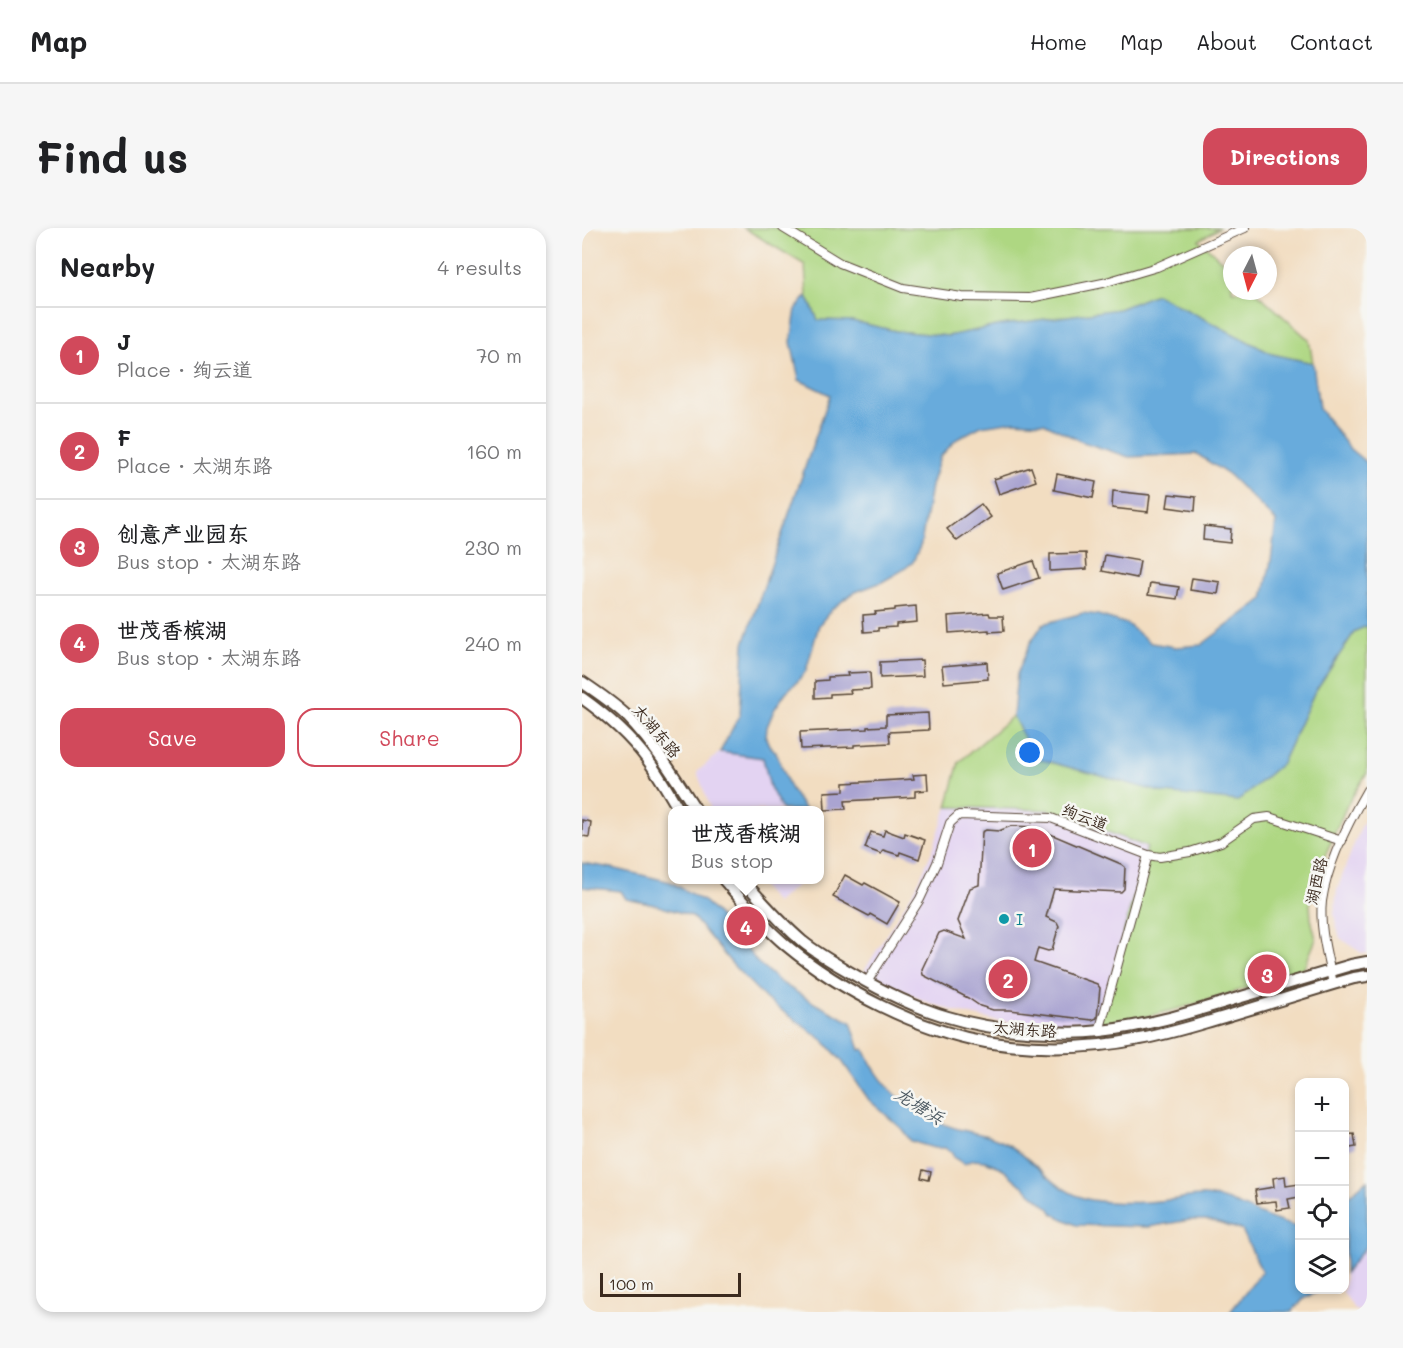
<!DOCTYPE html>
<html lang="en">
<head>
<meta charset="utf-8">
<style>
	:root { --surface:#fff; --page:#f6f6f6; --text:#202124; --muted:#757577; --line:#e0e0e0; --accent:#d1495b }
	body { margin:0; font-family:Mali,"LXGW WenKai TC",sans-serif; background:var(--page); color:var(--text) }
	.controls { position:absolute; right:18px; bottom:18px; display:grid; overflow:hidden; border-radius:12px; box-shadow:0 3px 9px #0003 }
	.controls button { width:54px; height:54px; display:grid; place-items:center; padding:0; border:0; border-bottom:2px solid var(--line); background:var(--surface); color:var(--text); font:30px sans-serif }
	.compass { position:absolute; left:641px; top:18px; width:54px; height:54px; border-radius:50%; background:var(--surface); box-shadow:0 3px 9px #0003; rotate:186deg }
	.scale { position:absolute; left:18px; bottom:15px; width:141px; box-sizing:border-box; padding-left:6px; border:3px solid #3b2a1e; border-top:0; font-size:16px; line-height:21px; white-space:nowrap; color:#3b2a1e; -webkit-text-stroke:4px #f6f6f2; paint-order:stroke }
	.you { position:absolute; left:448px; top:525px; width:21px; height:21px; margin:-15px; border:4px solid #fff; border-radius:50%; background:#1a73e8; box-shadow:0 0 0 9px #1a73e833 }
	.badge { display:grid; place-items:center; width:39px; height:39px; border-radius:50%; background:var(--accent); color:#fff; font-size:20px; font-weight:700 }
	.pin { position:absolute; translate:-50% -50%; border:3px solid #fff; box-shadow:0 2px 6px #0006 }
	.popup { position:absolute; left:86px; top:578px; width:156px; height:78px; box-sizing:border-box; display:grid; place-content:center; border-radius:12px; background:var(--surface); filter:drop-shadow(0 2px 4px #0005); font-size:20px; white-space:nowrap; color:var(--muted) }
	.popup b { font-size:22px; color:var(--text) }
	.popup::after { content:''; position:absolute; left:50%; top:100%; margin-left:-12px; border:12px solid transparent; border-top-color:var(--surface) }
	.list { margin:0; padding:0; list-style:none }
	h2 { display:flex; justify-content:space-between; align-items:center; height:78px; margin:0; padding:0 24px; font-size:26px }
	h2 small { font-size:20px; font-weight:400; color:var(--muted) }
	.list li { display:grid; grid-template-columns:39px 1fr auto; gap:18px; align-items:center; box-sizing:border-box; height:96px; padding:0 24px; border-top:2px solid var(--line) }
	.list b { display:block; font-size:22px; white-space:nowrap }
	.list p { margin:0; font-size:20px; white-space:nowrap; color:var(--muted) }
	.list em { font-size:20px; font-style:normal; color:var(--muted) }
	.actions { display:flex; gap:12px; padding:18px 24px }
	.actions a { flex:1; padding:14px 0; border:2px solid var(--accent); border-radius:18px; text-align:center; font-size:21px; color:var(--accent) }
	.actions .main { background:var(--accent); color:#fff }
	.icon { flex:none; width:33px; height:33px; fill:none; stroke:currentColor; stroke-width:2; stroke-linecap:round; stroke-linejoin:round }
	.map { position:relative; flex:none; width:785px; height:1084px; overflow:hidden; border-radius:18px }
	header { display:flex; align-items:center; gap:36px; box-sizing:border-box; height:84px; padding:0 30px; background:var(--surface); border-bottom:2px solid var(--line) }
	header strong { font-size:28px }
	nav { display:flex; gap:33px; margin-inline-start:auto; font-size:21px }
	.intro { display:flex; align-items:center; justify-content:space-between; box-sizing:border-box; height:144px; padding:0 36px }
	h1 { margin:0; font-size:42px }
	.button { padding:15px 27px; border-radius:18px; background:var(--accent); color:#fff; font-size:21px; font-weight:700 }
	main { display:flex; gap:36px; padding:0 36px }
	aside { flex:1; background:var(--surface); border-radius:18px; box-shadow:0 3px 9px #0003 }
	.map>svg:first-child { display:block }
	.built { fill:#e3d3f2 }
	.green { fill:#aed782; stroke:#748050; stroke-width:1.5 }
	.water { fill:#67abdc; stroke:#516a7d; stroke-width:1.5 }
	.building { fill:#aaa4d1 }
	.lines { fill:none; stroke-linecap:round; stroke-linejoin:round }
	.street-casing { stroke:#564536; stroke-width:10 }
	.secondary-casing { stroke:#564536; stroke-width:14 }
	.street { stroke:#fff; stroke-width:8 }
	.secondary { stroke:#fff; stroke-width:10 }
	.culture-dot { fill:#0f9aa8; stroke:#f6f6f2; stroke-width:2 }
	.labels { text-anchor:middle; stroke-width:5; stroke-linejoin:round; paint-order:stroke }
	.street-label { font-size:16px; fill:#3b2a1e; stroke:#f6f6f2 }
	.culture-label { font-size:16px; fill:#0d838f; stroke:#f6f6f2; text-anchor:start }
	.water-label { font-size:18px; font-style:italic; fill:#4a5760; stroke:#f6f6f2 }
</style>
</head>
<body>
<header>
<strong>Map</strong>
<nav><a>Home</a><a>Map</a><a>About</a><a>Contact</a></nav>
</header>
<div class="intro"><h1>Find us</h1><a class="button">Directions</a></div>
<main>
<aside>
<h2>Nearby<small>4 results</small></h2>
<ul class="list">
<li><span class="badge">1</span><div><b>J</b><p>Place · 绚云道</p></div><em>70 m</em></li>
<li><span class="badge">2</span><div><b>F</b><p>Place · 太湖东路</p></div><em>160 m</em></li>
<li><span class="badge">3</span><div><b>创意产业园东</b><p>Bus stop · 太湖东路</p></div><em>230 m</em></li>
<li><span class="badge">4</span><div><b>世茂香槟湖</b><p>Bus stop · 太湖东路</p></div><em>240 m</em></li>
</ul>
<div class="actions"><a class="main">Save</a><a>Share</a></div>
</aside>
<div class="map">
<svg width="785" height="1084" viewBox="0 0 785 1084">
	<rect width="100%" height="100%" fill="#f6f6f2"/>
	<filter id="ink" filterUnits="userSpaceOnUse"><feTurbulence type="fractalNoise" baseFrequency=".0167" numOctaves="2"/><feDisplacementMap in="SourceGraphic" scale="12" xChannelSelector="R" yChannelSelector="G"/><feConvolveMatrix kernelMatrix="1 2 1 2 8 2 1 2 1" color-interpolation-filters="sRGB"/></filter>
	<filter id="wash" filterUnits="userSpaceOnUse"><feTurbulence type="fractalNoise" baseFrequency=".008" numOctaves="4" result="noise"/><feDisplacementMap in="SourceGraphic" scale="24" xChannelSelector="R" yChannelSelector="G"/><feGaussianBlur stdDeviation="1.35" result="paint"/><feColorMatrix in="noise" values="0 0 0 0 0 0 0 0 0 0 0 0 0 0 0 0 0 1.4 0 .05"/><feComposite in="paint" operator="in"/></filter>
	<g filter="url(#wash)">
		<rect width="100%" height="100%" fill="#f2ddc1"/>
		<g class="built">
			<polygon points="138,524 181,530 188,559 200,582 129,582 115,544"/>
			<polygon points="365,579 468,582 565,619 517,795 478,798 449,797 410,792 376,784 342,773 282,743 334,659 351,621"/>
			<polygon points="785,588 785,725 781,726 758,710 752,687 755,663 764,637 778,601"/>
			<polygon points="174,652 221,652 194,675"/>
			<polygon points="785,1017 785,1084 782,1084 772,1081 760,1062 762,1062 763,1045"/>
		</g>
		<g class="green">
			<polygon points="162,0 637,0 617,12 650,42 650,63 673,63 727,112 731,135 690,126 574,66 537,81 420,97 366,108 314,103 270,93 236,92 225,68 223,37"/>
			<path d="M785,398V545L765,577L733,651L728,676L729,691L734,711L722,740C668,759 614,778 558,790C544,792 530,794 517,795L565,619L468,582L365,579L377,534L431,488L454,530L700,535L732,465L773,403Z"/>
		</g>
		<g class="water">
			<polygon points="574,66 690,126 731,135 737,180 768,221 785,235 785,398 773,403 732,465 700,535 656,573 582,565 453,530 431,488 435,446 448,415 461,396 501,385 516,387 545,396 569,415 594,419 619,417 681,371 689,333 694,293 647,247 615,226 547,229 498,213 462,195 432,193 399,198 375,211 358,229 349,258 339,316 331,334 321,342 300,354 271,365 250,381 237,397 224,443 215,454 204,464 192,482 185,499 184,510 187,517 194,524 208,560 223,582 200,582 188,559 181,530 138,524 158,486 162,416 248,167 217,152 209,114 214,81 225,68 236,92 270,93 314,103 366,108 420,97 537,81"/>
			<path d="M0,635L30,640L89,654L123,674L154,706L175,734L198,754L232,775L269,794L278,822L282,821C301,865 334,890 380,902C398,906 411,908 427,917C455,934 475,966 509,972C535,976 561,975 587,972C598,971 611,967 623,968C644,969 663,981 683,988C694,993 706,996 717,1000L718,1062H740L724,1069L709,1084H648L680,1044L660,1002L625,992H608L566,999L494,997L471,986L468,981L418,939L403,933L391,932L382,936L371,929L370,924L363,920H352L329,913L319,900L287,872L260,833L242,813L184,771L151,737L110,688L73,677L44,671L39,663L0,659Z"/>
			<polygon points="785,952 785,1017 763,1045 763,971"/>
		</g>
		<g id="blocks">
			<g class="building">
				<polygon points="449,239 454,253 417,266 412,251"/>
				<polygon points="475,246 514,254 511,270 472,262"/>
				<polygon points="531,263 568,267 566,284 530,280"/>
				<polygon points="587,266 614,269 613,283 585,279"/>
				<polygon points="399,276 409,289 375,313 365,301"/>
				<polygon points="622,298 649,301 648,315 621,312"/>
				<polygon points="504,325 505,341 468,343 468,326"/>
				<polygon points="523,327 558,333 555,350 520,343"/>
				<polygon points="451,333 457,350 421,362 415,345"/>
				<polygon points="610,350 638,354 636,366 608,362"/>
				<polygon points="568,355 597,359 595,371 566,367"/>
				<polygon points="334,378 335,394 314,396 314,399 296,400 296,403 282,404 281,387 294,386 293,384 313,382 313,380"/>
				<polygon points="407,385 408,388 421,388 422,403 407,404 407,402 367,405 366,388"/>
				<polygon points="340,432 341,448 298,450 298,434"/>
				<polygon points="405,434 406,451 362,455 360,438"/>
				<polygon points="288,444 289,461 268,462 269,465 248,466 248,469 233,470 233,453 246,452 246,449 266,448 265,445"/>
				<polygon points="346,485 347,502 307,504 308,515 272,517 272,519 219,521 218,504 285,501 285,499 304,498 304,487"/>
				<polygon points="345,546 346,562 333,563 333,569 263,573 264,581 243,582 242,564 262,563 262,555 332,551 331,547"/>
				<polygon points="0,592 9,594 7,609 0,608"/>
				<polygon points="429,598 452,599 539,636 543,639 542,661 539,664 472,661 464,689 475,694 477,698 470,722 466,723 456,720 452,734 515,756 518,760 515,790 510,792 428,782 411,782 398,778 386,770 341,747 340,741 357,705 362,703 384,711 376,693 388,660 397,657 400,604 404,602 417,603"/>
				<polygon points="303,602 322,609 323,605 343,612 337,631 318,624 317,627 301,622 299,626 283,620 289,604 301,608"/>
				<polygon points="263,647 281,657 283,655 318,674 305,696 288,686 287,688 270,679 251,669"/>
				<polygon points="772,906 774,919 762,921 762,907"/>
				<polygon points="341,942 349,944 347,952 339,950"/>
				<polygon points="703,948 704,958 717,956 717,969 706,971 708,980 695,982 694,973 675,975 673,962 692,959 691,950"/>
			</g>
		</g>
	</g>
	<g filter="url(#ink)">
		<use href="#blocks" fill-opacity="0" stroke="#564536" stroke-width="1.5"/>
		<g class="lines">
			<defs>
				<g id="street">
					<polyline points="201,0 258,35 321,60 380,69 448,70 521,55 575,39 663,0"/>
					<polyline points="285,754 338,671 355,635 368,595 377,587 469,590 566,627 578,629 608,624 639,614 672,591 687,589 760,613"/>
					<path d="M751,756C746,730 737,700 740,673C745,637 767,593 785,562"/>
					<polyline points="517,804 566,627"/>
				</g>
				<g id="secondary">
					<path d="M0,454C15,464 31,475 45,488C72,516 93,549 114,582"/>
					<path d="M0,470C24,487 47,507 65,531C77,547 87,565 97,582"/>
					<path d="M142,652C162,675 181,698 205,718C258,762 336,802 404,814C455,822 508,821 558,811C587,806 614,797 642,789C678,778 714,767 751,756L772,750L785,748"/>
					<path d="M161,652C180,674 199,695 221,714C236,726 254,736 271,746C335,784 393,803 469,804C485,805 502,805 519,803C566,798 610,784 656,770C693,759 731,748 769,737L785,734"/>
				</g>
			</defs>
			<use href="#street" class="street-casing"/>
			<use href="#secondary" class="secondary-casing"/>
			<use href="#street" class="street"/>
			<use href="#secondary" class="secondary"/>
		</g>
	</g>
	<circle class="culture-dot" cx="422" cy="691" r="6"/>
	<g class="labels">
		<g class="street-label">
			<text transform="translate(75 503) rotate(50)" y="6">太湖东路</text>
			<text transform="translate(503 589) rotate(21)" y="6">绚云道</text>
			<text transform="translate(734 653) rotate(-77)" y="6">湖西路</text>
			<text transform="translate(443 801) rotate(4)" y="6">太湖东路</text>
		</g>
		<g class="culture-label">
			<text x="434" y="697">I</text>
		</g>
		<g class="water-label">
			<text transform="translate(337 878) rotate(32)" y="6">龙塘浜</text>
		</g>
	</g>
</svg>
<div class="controls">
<button>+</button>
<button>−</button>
<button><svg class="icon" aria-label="locate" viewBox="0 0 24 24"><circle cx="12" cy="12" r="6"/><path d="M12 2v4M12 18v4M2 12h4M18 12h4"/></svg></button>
<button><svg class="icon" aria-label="layers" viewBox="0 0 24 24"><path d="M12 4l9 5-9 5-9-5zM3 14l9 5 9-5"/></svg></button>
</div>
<svg class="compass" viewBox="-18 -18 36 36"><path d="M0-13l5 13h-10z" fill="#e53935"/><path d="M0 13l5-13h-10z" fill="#757577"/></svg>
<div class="scale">100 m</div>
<div class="you"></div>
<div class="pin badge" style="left:450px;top:620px">1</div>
<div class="pin badge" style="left:426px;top:751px">2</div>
<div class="pin badge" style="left:685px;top:746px">3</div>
<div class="pin badge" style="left:164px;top:698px">4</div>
<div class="popup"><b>世茂香槟湖</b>Bus stop</div>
</div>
</main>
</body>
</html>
